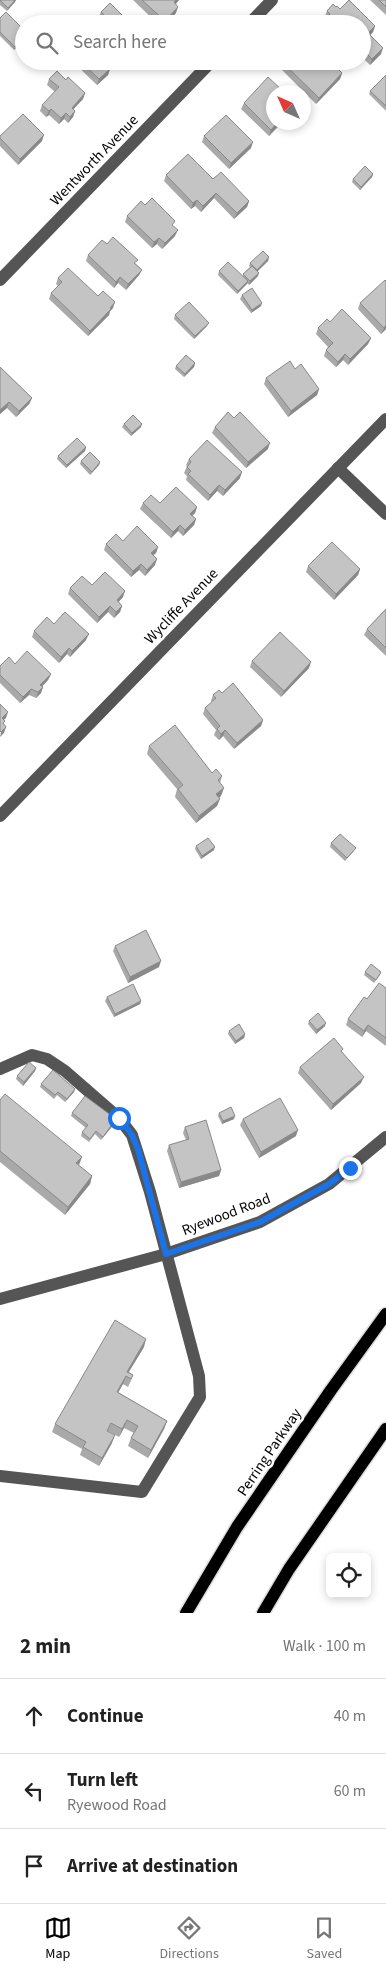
<!DOCTYPE html>
<html lang="en">
<head>
<meta charset="utf-8">
<style>
	:root { --surface:#fff; --page:#f2f2f2; --text:#222; --muted:#767676; --line:#e0e0e0; --accent:#000 }
	body { margin:0; font-family:"Source Sans 3",sans-serif; background:var(--page); color:var(--text) }
	.controls { position:absolute; right:15px; bottom:15px; display:grid; overflow:hidden; border-radius:8px; box-shadow:0 2px 8px #0003 }
	.controls button { width:45px; height:45px; display:grid; place-items:center; padding:0; border:0; border-bottom:1px solid var(--line); background:var(--surface); color:var(--text); font:25px sans-serif }
	.compass { position:absolute; left:266px; top:85px; width:45px; height:45px; border-radius:50%; background:var(--surface); box-shadow:0 2px 8px #0003; rotate:315deg }
	.stop { position:absolute; width:15px; height:15px; margin:-11px; border:4px solid #1a73e8; border-radius:50%; background:#fff }
	.stop.end { background:#1a73e8; border-color:#fff; box-shadow:0 1px 5px #0008 }
	.list { margin:0; padding:0; list-style:none }
	h2 { display:flex; justify-content:space-between; align-items:center; height:65px; margin:0; padding:0 20px; font-size:21px }
	h2 small { font-size:16px; font-weight:400; color:var(--muted) }
	.list li { display:grid; grid-template-columns:32px 1fr auto; gap:15px; align-items:center; box-sizing:border-box; height:75px; padding:0 20px; border-top:1px solid var(--line) }
	.list b { display:block; font-size:19px; white-space:nowrap }
	.list p { margin:0; font-size:16px; white-space:nowrap; color:var(--muted) }
	.list em { font-size:16px; font-style:normal; color:var(--muted) }
	.icon { flex:none; width:28px; height:28px; fill:none; stroke:currentColor; stroke-width:2; stroke-linecap:round; stroke-linejoin:round }
	.map { position:relative; flex:none; width:386px; height:1613px; overflow:hidden }
	.search { position:absolute; background:var(--surface); box-shadow:0 2px 8px #0003; left:15px; right:15px; top:15px; height:55px; display:flex; align-items:center; gap:12px; box-sizing:border-box; padding:0 18px; border-radius:28px; color:var(--muted); font-size:19px }
	.sheet { height:290px; background:var(--surface) }
	nav { display:flex; justify-content:space-around; align-items:center; box-sizing:border-box; height:70px; border-top:1px solid var(--line); background:var(--surface); font-size:14px; color:var(--muted) }
	nav a { display:grid; justify-items:center; gap:2px }
	nav .on { color:var(--accent) }
	.map>svg:first-child { display:block }
	.lines { fill:none; stroke-linecap:round; stroke-linejoin:round }
	.major-casing { stroke:#dbdbdb; stroke-width:15 }
	.minor { stroke:#555; stroke-width:12 }
	.major { stroke:#000; stroke-width:12 }
	.wall { fill:#a9a9a9 }
	.shaded-wall { fill:#898989 }
	.building { fill:#c4c4c4; stroke:#898989 }
	.route { stroke:#1a73e8; stroke-width:6 }
	.labels { text-anchor:middle; stroke-width:5; stroke-linejoin:round; paint-order:stroke }
	.street-label { font-size:15px; fill:#000; stroke:#fff }
</style>
</head>
<body>
<div class="map">
<svg width="386" height="1613" viewBox="0 0 386 1613">
	<rect width="100%" height="100%" fill="#fff"/>
	<g class="lines">
		<defs>
			<g id="major">
				<polyline points="186,1613 237,1527 331,1390 386,1314"/>
				<polyline points="263,1613 289,1569 386,1429"/>
			</g>
		</defs>
		<use href="#major" class="major-casing"/>
		<g class="minor">
			<polyline points="249,24 272,0"/>
			<polyline points="0,280 212,61"/>
			<polyline points="338,468 386,514"/>
			<polyline points="0,816 386,419"/>
			<polyline points="0,1069 32,1055 47,1059 65,1071 119,1118 132,1135 150,1192 199,1376 200,1397 142,1492 0,1476"/>
			<polyline points="0,1299 166,1254 260,1222 329,1184 386,1137"/>
		</g>
		<use href="#major" class="major"/>
	</g>
	<g class="wall">
		<polygon points="0,0 16,0 7,11 0,5"/>
		<polygon points="133,0 179,0 176,4 176,13 166,24 158,24"/>
		<polygon points="370,0 386,0 386,15"/>
		<polygon points="336,7 375,26 373,32 370,35 381,54 370,65 364,59 362,24 320,24 326,18 325,16 327,11"/>
		<polygon points="101,12 131,24 104,23 98,18"/>
		<polygon points="0,18 24,30 24,40 14,50 0,36"/>
		<polygon points="72,61 111,61 107,66 110,69 108,75 97,85"/>
		<polygon points="355,61 362,61 359,65"/>
		<polygon points="284,64 342,73 340,79 316,104 282,70"/>
		<polygon points="386,75 386,111 369,94 370,91"/>
		<polygon points="49,79 66,80 85,93 83,99 73,109 75,111 73,117 68,123 64,119 59,124 49,115 46,117 40,111 42,105 55,92 47,85"/>
		<polygon points="244,103 274,122 281,122 281,124 269,136 241,109"/>
		<polygon points="0,136 42,141 18,165 0,146"/>
		<polygon points="204,136 251,148 229,169 202,142"/>
		<polygon points="373,174 372,177 360,190 352,182 353,179"/>
		<polygon points="166,175 213,179 249,201 247,207 234,219 214,198 201,212 195,206 191,209 164,181"/>
		<polygon points="145,205 173,226 175,236 162,249 157,244 152,248 125,222 127,216"/>
		<polygon points="107,244 136,264 142,270 139,275 126,290 118,283 114,288 86,261 88,255"/>
		<polygon points="268,261 257,271 258,276 249,285 247,283 237,294 218,275 219,271 243,276 243,274 250,267 249,266 250,263"/>
		<polygon points="58,278 98,296 113,308 110,311 109,315 88,336 49,299 51,293 58,286 56,284"/>
		<polygon points="386,281 386,329 381,334 358,309 360,303"/>
		<polygon points="242,295 261,306 251,313 240,299"/>
		<polygon points="175,315 207,326 194,339 174,319"/>
		<polygon points="330,322 371,338 368,344 348,365 343,360 336,367 324,356 326,350 328,347 316,334 318,328"/>
		<polygon points="195,363 194,367 184,377 175,369 176,366"/>
		<polygon points="0,367 32,398 29,404 16,417 7,408 0,414"/>
		<polygon points="266,378 319,389 317,395 288,417 264,384"/>
		<polygon points="234,418 268,449 246,468 212,433 215,427"/>
		<polygon points="124,424 141,427 131,436 122,427"/>
		<polygon points="86,447 85,451 66,468 57,459 58,456"/>
		<polygon points="189,459 240,478 223,496 217,491 208,501 186,480 187,476 184,473 187,466 186,465"/>
		<polygon points="81,461 100,462 99,465 90,475 80,464"/>
		<polygon points="143,503 160,503 197,507 195,513 192,516 196,519 194,525 183,536 178,531 171,538 140,509"/>
		<polygon points="123,541 158,547 156,553 153,555 155,565 145,576 139,570 131,577 104,550 106,544"/>
		<polygon points="308,566 360,569 358,575 334,600 306,572"/>
		<polygon points="92,585 123,597 118,602 122,606 120,612 114,618 108,612 97,623 68,594 70,588"/>
		<polygon points="386,609 386,656 364,635 367,629"/>
		<polygon points="54,624 86,640 70,657 67,654 59,663 32,637 34,631"/>
		<polygon points="252,661 309,668 281,697 250,667"/>
		<polygon points="15,664 51,674 48,680 42,686 43,687 41,693 36,698 29,695 20,703 0,683 0,666"/>
		<polygon points="222,693 263,720 261,726 234,749 223,736 219,740 214,735 216,730 203,714 205,708 212,702 211,701 213,695"/>
		<polygon points="149,746 212,773 222,776 220,783 221,796 219,798 217,806 196,823 175,797 177,789 147,754"/>
		<polygon points="331,843 354,851 345,861 330,847"/>
		<polygon points="196,846 214,850 201,859 195,849"/>
		<polygon points="115,946 159,967 128,983 113,951"/>
		<polygon points="365,972 381,972 380,975 374,983 364,975"/>
		<polygon points="386,988 386,1046 366,1031 362,1037 346,1025 348,1019 367,999"/>
		<polygon points="107,997 141,1001 140,1004 114,1017 105,1001"/>
		<polygon points="309,1021 325,1026 316,1034 308,1024"/>
		<polygon points="229,1031 245,1034 244,1038 235,1044 228,1034"/>
		<polygon points="342,1052 361,1083 331,1110 298,1073 300,1067"/>
		<polygon points="36,1068 35,1071 23,1086 16,1079 17,1076"/>
		<polygon points="41,1084 74,1092 65,1102 57,1095 54,1099 40,1087"/>
		<polygon points="0,1100 92,1176 90,1184 65,1215 0,1162"/>
		<polygon points="72,1113 116,1119 115,1123 101,1140 95,1134 89,1142 81,1136 82,1132 86,1128 71,1116"/>
		<polygon points="219,1113 234,1119 222,1124 218,1116"/>
		<polygon points="243,1119 296,1136 259,1158 240,1125"/>
		<polygon points="185,1127 221,1170 219,1176 179,1188 167,1151 169,1145 186,1140 183,1133"/>
		<polygon points="144,1347 129,1372 133,1375 130,1383 128,1387 123,1384 118,1392 167,1421 164,1429 148,1458 128,1446 131,1438 134,1433 124,1428 119,1437 108,1431 112,1443 99,1466 80,1455 82,1449 52,1432 55,1424"/>
	</g>
	<g class="shaded-wall">
		<polygon points="15,0 16,0 15,2 7,11 8,8"/>
		<polygon points="176,0 179,0 172,8 174,2"/>
		<polygon points="178,7 176,13 166,24 164,24 165,21"/>
		<polygon points="375,26 373,32 366,39 368,33"/>
		<polygon points="24,38 24,40 14,50 15,47"/>
		<polygon points="383,48 381,54 370,65 372,59"/>
		<polygon points="366,53 364,59 362,61 362,57"/>
		<polygon points="107,61 111,61 103,70 105,64"/>
		<polygon points="110,69 108,75 97,85 99,79"/>
		<polygon points="342,73 340,79 316,104 319,98"/>
		<polygon points="85,93 83,99 69,114 72,108"/>
		<polygon points="51,109 49,115 46,117 49,111"/>
		<polygon points="75,111 73,117 68,123 70,117"/>
		<polygon points="66,113 64,119 59,124 61,118"/>
		<polygon points="278,122 281,122 269,136 271,130"/>
		<polygon points="44,135 42,141 18,165 20,159"/>
		<polygon points="253,142 251,148 229,169 231,163"/>
		<polygon points="373,174 372,177 360,190 361,187"/>
		<polygon points="216,193 214,198 201,212 203,206"/>
		<polygon points="197,200 195,206 191,209 193,203"/>
		<polygon points="249,201 247,207 234,219 237,213"/>
		<polygon points="178,230 175,236 162,249 165,243"/>
		<polygon points="159,238 157,244 152,248 154,242"/>
		<polygon points="269,257 268,261 256,273 257,270"/>
		<polygon points="142,270 139,275 126,290 128,284"/>
		<polygon points="259,273 258,276 249,285 250,281"/>
		<polygon points="120,277 118,283 114,288 116,282"/>
		<polygon points="248,281 247,284 237,294 238,291"/>
		<polygon points="115,302 113,308 110,311 109,315 88,336 90,331"/>
		<polygon points="262,303 261,306 251,313 252,310"/>
		<polygon points="209,323 207,326 194,339 195,336"/>
		<polygon points="386,325 386,329 381,334 384,328"/>
		<polygon points="371,338 368,344 348,365 350,359"/>
		<polygon points="345,354 343,360 336,367 338,362"/>
		<polygon points="195,363 194,367 184,377 185,374"/>
		<polygon points="319,389 317,395 288,417 291,411"/>
		<polygon points="32,398 29,404 16,417 19,411"/>
		<polygon points="9,402 7,408 0,414 0,410"/>
		<polygon points="142,424 141,427 131,436 132,433"/>
		<polygon points="270,443 268,449 246,468 248,462"/>
		<polygon points="86,447 85,451 66,468 67,465"/>
		<polygon points="100,462 99,465 90,475 92,472"/>
		<polygon points="242,472 240,478 223,496 225,490"/>
		<polygon points="219,485 217,491 208,501 210,495"/>
		<polygon points="197,507 195,513 188,520 190,514"/>
		<polygon points="196,519 194,525 183,536 185,530"/>
		<polygon points="180,525 178,531 171,538 173,532"/>
		<polygon points="158,547 156,553 149,559 151,553"/>
		<polygon points="157,559 155,565 145,576 147,570"/>
		<polygon points="141,564 139,570 131,577 133,571"/>
		<polygon points="360,569 358,575 334,600 336,594"/>
		<polygon points="125,591 123,597 115,606 117,600"/>
		<polygon points="110,606 108,612 97,623 99,617"/>
		<polygon points="122,606 120,612 114,618 116,612"/>
		<polygon points="89,634 86,640 70,657 72,651"/>
		<polygon points="69,648 67,654 59,663 61,657"/>
		<polygon points="311,662 309,668 281,697 284,691"/>
		<polygon points="51,674 48,680 38,691 40,685"/>
		<polygon points="43,687 41,693 36,698 38,692"/>
		<polygon points="31,689 29,695 20,703 23,697"/>
		<polygon points="8,712 6,718 0,724 2,718"/>
		<polygon points="263,720 261,726 234,749 237,743"/>
		<polygon points="6,727 4,733 0,737 1,732"/>
		<polygon points="225,730 223,736 219,740 221,734"/>
		<polygon points="224,788 221,796 213,802 216,794"/>
		<polygon points="220,799 217,806 196,823 199,816"/>
		<polygon points="215,847 214,850 201,859 202,856"/>
		<polygon points="161,961 159,967 128,983 130,977"/>
		<polygon points="141,1001 140,1004 114,1017 115,1014"/>
		<polygon points="326,1023 325,1026 316,1034 317,1030"/>
		<polygon points="368,1025 366,1031 362,1037 364,1031"/>
		<polygon points="245,1034 244,1038 235,1044 236,1041"/>
		<polygon points="36,1068 35,1071 23,1086 24,1082"/>
		<polygon points="364,1077 361,1083 331,1110 333,1104"/>
		<polygon points="75,1089 74,1092 65,1102 67,1099"/>
		<polygon points="235,1116 234,1119 222,1124 223,1121"/>
		<polygon points="116,1119 115,1123 101,1140 103,1137"/>
		<polygon points="298,1130 296,1136 259,1158 261,1152"/>
		<polygon points="82,1157 79,1165 76,1163"/>
		<polygon points="221,1170 219,1176 179,1188 181,1182"/>
		<polygon points="92,1176 90,1184 65,1215 68,1207"/>
		<polygon points="146,1339 144,1347 126,1376 127,1372"/>
		<polygon points="126,1376 123,1384 114,1400 117,1392"/>
		<polygon points="127,1420 124,1428 119,1437 122,1429"/>
		<polygon points="167,1421 164,1429 148,1458 151,1450"/>
		<polygon points="115,1435 112,1443 99,1466 102,1458"/>
	</g>
	<g class="building">
		<polygon points="0,0 15,0 8,8"/>
		<polygon points="142,0 176,0 174,2 178,7 165,21"/>
		<polygon points="349,0 375,26 368,33 383,48 372,59 366,53 362,57 362,24 321,23 330,14 327,11 333,4 336,7 337,6 340,9"/>
		<polygon points="379,0 386,0 386,7"/>
		<polygon points="110,3 131,24 104,24 108,19 101,12"/>
		<polygon points="6,12 24,30 24,38 15,47 0,32 0,18"/>
		<polygon points="80,61 107,61 105,64 110,69 99,79"/>
		<polygon points="287,61 330,61 342,73 319,98 284,64"/>
		<polygon points="57,71 66,80 68,77 85,93 72,108 75,111 70,117 66,113 61,118 51,109 49,111 42,105 59,87 49,79"/>
		<polygon points="386,75 386,106 370,91"/>
		<polygon points="268,77 284,92 274,92 274,122 278,122 271,130 244,103"/>
		<polygon points="23,114 44,135 20,159 0,138 0,136"/>
		<polygon points="226,115 253,142 231,163 204,136"/>
		<polygon points="188,154 213,179 221,172 249,201 237,213 216,193 203,206 197,200 193,203 166,175"/>
		<polygon points="365,166 373,174 361,187 353,179"/>
		<polygon points="152,198 175,221 172,225 178,230 165,243 159,238 154,242 127,216 141,201 145,205"/>
		<polygon points="113,237 138,260 134,263 142,270 128,284 120,277 116,282 88,255 102,240 107,244"/>
		<polygon points="263,251 269,257 257,270 250,263"/>
		<polygon points="228,262 248,281 238,291 219,271"/>
		<polygon points="252,266 259,273 250,281 243,274"/>
		<polygon points="68,268 98,296 103,291 115,302 110,308 111,309 90,331 51,293 62,282 58,278"/>
		<polygon points="385,280 386,281 386,325 384,328 360,303"/>
		<polygon points="252,288 262,303 252,310 242,295"/>
		<polygon points="189,302 209,323 195,336 175,315"/>
		<polygon points="342,309 371,338 350,359 345,354 338,362 326,350 333,343 318,328 327,319 330,322"/>
		<polygon points="186,355 195,363 185,374 176,366"/>
		<polygon points="290,361 295,369 301,364 319,389 291,411 266,378"/>
		<polygon points="0,367 32,398 19,411 9,402 0,410"/>
		<polygon points="228,412 234,418 240,412 270,443 248,462 215,427"/>
		<polygon points="133,415 142,424 132,433 124,424"/>
		<polygon points="77,438 86,447 67,465 58,456"/>
		<polygon points="207,440 242,472 225,490 219,485 210,495 188,474 191,471 187,467 191,462 189,459"/>
		<polygon points="90,452 100,462 92,472 81,461"/>
		<polygon points="176,487 197,507 190,514 196,519 185,530 180,525 173,532 143,503 151,495 160,503"/>
		<polygon points="137,526 158,547 151,553 157,559 147,570 141,564 133,571 106,544 116,534 123,541"/>
		<polygon points="332,542 360,569 336,594 308,566"/>
		<polygon points="105,572 125,591 117,600 122,606 116,612 110,606 99,617 70,588 82,576 92,585"/>
		<polygon points="386,609 386,648 367,629"/>
		<polygon points="65,612 89,634 72,651 69,648 61,657 34,631 47,617 54,624"/>
		<polygon points="280,632 311,662 284,691 252,661"/>
		<polygon points="27,651 51,674 40,685 43,687 38,692 31,689 23,697 0,675 0,666 9,657 15,664"/>
		<polygon points="233,683 263,720 237,743 225,730 221,734 217,729 220,726 205,708 216,698 213,695 219,690 222,693"/>
		<polygon points="0,704 8,712 2,718 5,721 3,723 6,727 1,732 0,731"/>
		<polygon points="175,725 212,773 216,769 222,776 218,780 224,788 216,794 220,799 199,816 178,789 183,785 149,746"/>
		<polygon points="340,834 356,848 347,858 331,843"/>
		<polygon points="208,838 215,847 202,856 196,846"/>
		<polygon points="146,930 161,961 130,977 115,946"/>
		<polygon points="371,964 381,972 376,980 365,972"/>
		<polygon points="379,983 386,988 386,1038 368,1025 364,1031 348,1019 364,997 367,999"/>
		<polygon points="133,984 141,1001 115,1014 107,997"/>
		<polygon points="318,1013 326,1023 317,1030 309,1021"/>
		<polygon points="239,1024 245,1034 236,1041 229,1031"/>
		<polygon points="334,1038 343,1049 341,1051 364,1077 333,1104 300,1067"/>
		<polygon points="29,1062 36,1068 24,1082 17,1076"/>
		<polygon points="53,1070 75,1089 67,1099 58,1092 55,1095 41,1084"/>
		<polygon points="5,1094 82,1157 76,1163 92,1176 68,1207 0,1151 0,1100"/>
		<polygon points="85,1096 116,1119 103,1137 96,1131 90,1139 82,1132 88,1125 72,1113"/>
		<polygon points="280,1098 298,1130 261,1152 243,1119"/>
		<polygon points="231,1107 235,1116 223,1121 219,1113"/>
		<polygon points="206,1120 221,1170 181,1182 169,1145 189,1139 185,1127"/>
		<polygon points="115,1320 146,1339 127,1372 133,1375 131,1379 126,1376 117,1392 167,1421 151,1450 131,1438 138,1426 127,1420 122,1429 111,1423 107,1431 115,1435 102,1458 83,1447 86,1442 55,1424"/>
	</g>
	<g class="lines">
		<polyline class="route" points="119,1118 132,1135 138,1149 166,1254 260,1222 329,1184 350,1168"/>
	</g>
	<g class="labels">
		<g class="street-label">
			<text transform="translate(94 160) rotate(-46)" y="5">Wentworth Avenue</text>
			<text transform="translate(181 606) rotate(-46)" y="5">Wycliffe Avenue</text>
			<text transform="translate(226 1214) rotate(-21)" y="5">Ryewood Road</text>
			<text transform="translate(269 1452) rotate(-56)" y="5">Perring Parkway</text>
		</g>
	</g>
</svg>
<div class="controls">
<button><svg class="icon" aria-label="locate" viewBox="0 0 24 24"><circle cx="12" cy="12" r="6"/><path d="M12 2v4M12 18v4M2 12h4M18 12h4"/></svg></button>
</div>
<svg class="compass" viewBox="-18 -18 36 36"><path d="M0-13l5 13h-10z" fill="#e53935"/><path d="M0 13l5-13h-10z" fill="#767676"/></svg>
<div class="stop" style="left:119px;top:1118px"></div>
<div class="stop end" style="left:350px;top:1168px"></div>
<div class="search"><svg class="icon" aria-label="search" viewBox="0 0 24 24"><circle cx="10" cy="10" r="6"/><path d="M15 15l6 6"/></svg>Search here</div>
</div>
<section class="sheet">
<h2>2 min<small>Walk · 100 m</small></h2>
<ul class="list">
<li><svg class="icon" aria-label="ahead" viewBox="0 0 24 24"><path d="M12 20V5M6 11l6-6 6 6"/></svg><div><b>Continue</b></div><em>40 m</em></li>
<li><svg class="icon" aria-label="left" viewBox="0 0 24 24"><path d="M17 20v-9H6M10 6l-5 5 5 5"/></svg><div><b>Turn left</b><p>Ryewood Road</p></div><em>60 m</em></li>
<li><svg class="icon" aria-label="arrive" viewBox="0 0 24 24"><path d="M6 21V4h12l-3 4 3 4H6"/></svg><div><b>Arrive at destination</b></div></li>
</ul>
</section>
<nav>
<a class="on"><svg class="icon" aria-label="map" viewBox="0 0 24 24"><path d="M3 6l6-2 6 2 6-2v14l-6 2-6-2-6 2zM9 4v14M15 6v14"/></svg>Map</a>
<a><svg class="icon" aria-label="directions" viewBox="0 0 24 24"><path d="M12 3l9 9-9 9-9-9zM9 14v-3h6M13 9l2 2-2 2"/></svg>Directions</a>
<a><svg class="icon" aria-label="saved" viewBox="0 0 24 24"><path d="M7 4h10v16l-5-4-5 4z"/></svg>Saved</a>
</nav>
</body>
</html>
